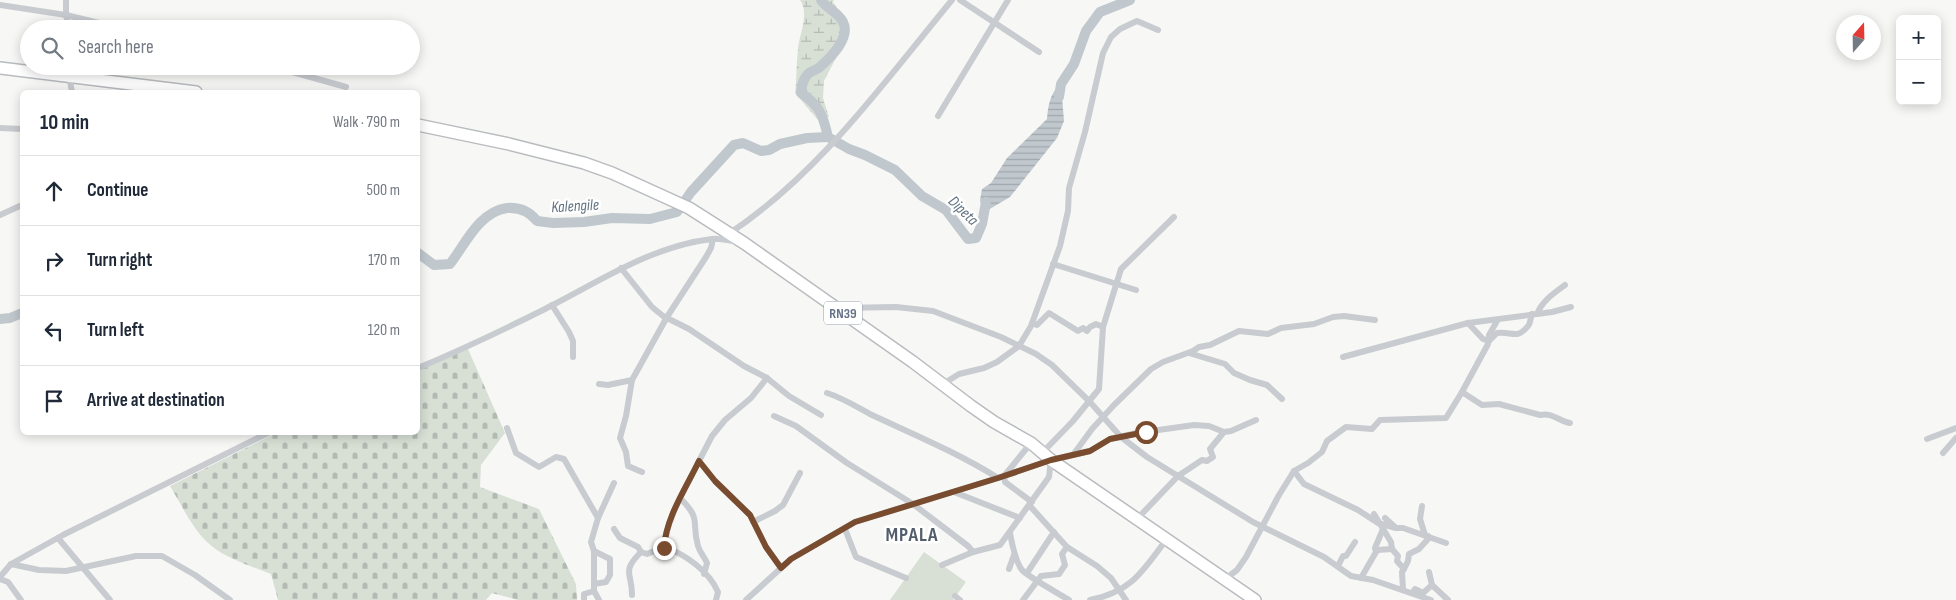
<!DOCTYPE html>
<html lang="en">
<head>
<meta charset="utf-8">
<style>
	:root { --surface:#fff; --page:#f2f2f3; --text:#1f2937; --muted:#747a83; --line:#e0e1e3 }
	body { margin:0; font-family:"Sofia Sans Condensed",sans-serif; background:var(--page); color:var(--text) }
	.controls { position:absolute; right:15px; top:15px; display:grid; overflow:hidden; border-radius:8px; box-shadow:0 2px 12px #0003 }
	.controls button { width:45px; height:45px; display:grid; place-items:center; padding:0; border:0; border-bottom:1px solid var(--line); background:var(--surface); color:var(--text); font:25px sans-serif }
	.compass { position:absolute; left:1836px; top:15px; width:45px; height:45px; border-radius:50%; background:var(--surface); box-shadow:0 2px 12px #0003; rotate:20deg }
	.stop { position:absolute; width:15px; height:15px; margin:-11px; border:4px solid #794c2f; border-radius:50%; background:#fff }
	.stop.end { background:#794c2f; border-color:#fff; box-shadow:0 1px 5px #0008 }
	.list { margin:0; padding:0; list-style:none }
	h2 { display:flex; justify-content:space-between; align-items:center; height:65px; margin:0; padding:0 20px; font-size:21px }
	h2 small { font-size:16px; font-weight:400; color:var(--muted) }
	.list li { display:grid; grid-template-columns:32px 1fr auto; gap:15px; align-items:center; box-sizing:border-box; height:70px; padding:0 20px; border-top:1px solid var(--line) }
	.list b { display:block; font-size:19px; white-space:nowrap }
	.list em { font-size:16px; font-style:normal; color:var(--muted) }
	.icon { flex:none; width:28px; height:28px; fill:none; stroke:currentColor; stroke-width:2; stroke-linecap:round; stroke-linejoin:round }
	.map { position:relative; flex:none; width:1956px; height:600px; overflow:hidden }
	.search { position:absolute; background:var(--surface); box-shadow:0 2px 12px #0003; left:20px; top:20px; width:400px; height:55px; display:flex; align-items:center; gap:12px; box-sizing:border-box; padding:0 18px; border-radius:28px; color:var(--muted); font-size:19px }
	.panel { position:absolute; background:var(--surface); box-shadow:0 2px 12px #0003; left:20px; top:90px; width:400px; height:345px; border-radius:8px }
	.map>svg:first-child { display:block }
	.wetland { fill:url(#wetland-marsh) }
	.cemetery { fill:url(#cemetery-stones) }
	.garden { fill:#d8e0d6 }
	.water { fill:url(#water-rules) }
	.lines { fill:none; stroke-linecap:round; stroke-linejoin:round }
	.river { stroke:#c0c8ce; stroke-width:10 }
	.highway-casing { stroke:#b8bbbf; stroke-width:14 }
	.street { stroke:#c8cbcf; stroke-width:6 }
	.highway { stroke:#fff; stroke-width:11 }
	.route { stroke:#794c2f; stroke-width:6 }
	.labels { text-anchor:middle; stroke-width:5; stroke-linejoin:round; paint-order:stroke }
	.shield { fill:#fff; stroke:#949cab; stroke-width:1 }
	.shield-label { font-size:14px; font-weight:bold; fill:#667287 }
	.water-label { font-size:16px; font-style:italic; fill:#627383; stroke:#fff }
	.district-label { font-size:20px; font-weight:bold; letter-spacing:1px; fill:#545d6c; stroke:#fff }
</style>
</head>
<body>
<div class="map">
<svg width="1956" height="600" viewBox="0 0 1956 600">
	<defs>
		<pattern id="wetland-marsh" width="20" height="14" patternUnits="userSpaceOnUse" patternTransform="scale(1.25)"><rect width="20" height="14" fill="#d8e0d6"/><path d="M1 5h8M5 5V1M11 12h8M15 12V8" fill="none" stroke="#b3bab3"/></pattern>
		<pattern id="cemetery-stones" width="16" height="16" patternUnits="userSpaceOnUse" patternTransform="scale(1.25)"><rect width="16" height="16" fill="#d8e0d6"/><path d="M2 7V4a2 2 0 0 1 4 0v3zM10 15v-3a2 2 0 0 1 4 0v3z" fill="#b3bab3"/></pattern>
		<pattern id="water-rules" width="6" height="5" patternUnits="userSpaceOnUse" patternTransform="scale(1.25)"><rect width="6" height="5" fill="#c0c8ce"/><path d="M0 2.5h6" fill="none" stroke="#a0a7ad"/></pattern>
	</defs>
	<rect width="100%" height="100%" fill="#f7f8f5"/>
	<path class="wetland" d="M800,0H834L833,2L844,18L849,33L824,81L823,98L829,117L817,119L795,93C797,79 796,64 798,50C799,34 810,15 800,0Z"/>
	<path class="cemetery" d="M468,349L505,433L481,465L480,487L539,509L576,584L577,600H518L492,593L486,600H278L271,574C249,565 223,558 206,541C191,526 181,504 170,486L276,433L418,432V370Z"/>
	<polygon class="garden" points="924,552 966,582 953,600 890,600"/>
	<path class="water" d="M1061,84L1064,121L1057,138L1010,197L983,213L980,200L982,189L991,183L1007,158L1047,119C1048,105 1050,93 1061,84Z"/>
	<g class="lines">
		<g class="river">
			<path d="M821,0C826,8 839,13 843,22C851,38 831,57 820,67C816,71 811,70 807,75C802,81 802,86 801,93C820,106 823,115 828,137L849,149L865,155L895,170L922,196L946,210L968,239L976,238L982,224L986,202"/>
			<polyline points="1059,97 1061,84 1074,64 1086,31 1100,12 1130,0"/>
			<path d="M418,253L434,265L450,264C466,243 479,212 507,208C520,207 529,211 537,221L553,223L584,222L612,218L650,219L677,212L691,192L734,145L743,143L761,151L769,150L780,144L807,138L828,137"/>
			<polyline points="0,319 10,318 22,313"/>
		</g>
		<defs>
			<g id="highway">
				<polyline points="0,68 196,92"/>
				<polyline points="418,125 509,144 584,163 612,173 689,208 744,243 913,362 971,406 994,422 1031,443 1051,460 1255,600"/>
			</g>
		</defs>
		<use href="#highway" class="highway-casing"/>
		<g class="street">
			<polyline points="66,0 66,15 69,29"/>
			<polyline points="960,0 1039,52"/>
			<polyline points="0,5 66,15 124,29"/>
			<polyline points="70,66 69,76 72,92"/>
			<polyline points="271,66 346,87"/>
			<polyline points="938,116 1008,0"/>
			<polyline points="0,128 22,129"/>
			<polyline points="0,215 22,205"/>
			<path d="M730,233C820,173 884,82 952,0"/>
			<polyline points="1053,264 1136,290"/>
			<polyline points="621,268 652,307 663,316 689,329 744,366 767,378 789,396 821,415"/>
			<polyline points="552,305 569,332 573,341 573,357"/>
			<polyline points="838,308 896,307 933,311 1001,337 1036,354 1052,365 1090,402 1121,437 1147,457 1253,522 1324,557 1351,576 1373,580 1431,600"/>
			<path d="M1537,314C1542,301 1554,293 1565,285"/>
			<polyline points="1032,323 1037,325 1049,313 1078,331 1083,328 1087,331 1090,327 1096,324 1103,327"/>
			<path d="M1468,323L1483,339L1489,341L1497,333C1512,331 1517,340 1528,326C1531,323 1530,318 1532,314"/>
			<polyline points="1189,353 1225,364 1234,373 1250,380 1267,385 1282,399"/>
			<polyline points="1343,357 1468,323 1552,312 1571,307"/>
			<path d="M418,368C461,350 503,330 545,309C599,282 651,246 712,239C720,238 730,241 738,242"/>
			<polyline points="767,378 751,398 725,420 712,436 699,461 715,481 750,515 766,547 781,568"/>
			<polyline points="632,380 626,416 620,438 626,452 628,466 642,472"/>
			<polyline points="599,384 608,385 632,380 667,317 706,257 711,248 713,239"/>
			<polyline points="943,384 959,374 984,368 997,362 1019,346 1031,326 1060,246 1068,211 1069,188 1085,132 1103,53 1111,37 1120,29 1137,21 1158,30"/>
			<polyline points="1462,392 1488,344 1489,335 1497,321"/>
			<path d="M827,393C843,398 857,407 872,415C915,435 958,453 998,478"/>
			<polyline points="774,416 796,426 847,463 913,504 968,546 973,552"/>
			<polyline points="507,428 516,453 539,467 556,457 564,459 598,518"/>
			<polyline points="1927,439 1956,428"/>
			<polyline points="1031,443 1004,476 1005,482 1032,502"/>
			<polyline points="1043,452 1073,421 1099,389 1103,327 1121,269 1174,217"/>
			<polyline points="1943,453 1956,438"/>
			<polyline points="1073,455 1090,451 1110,439 1137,433 1194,425 1209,426 1224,432"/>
			<path d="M699,461C686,488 667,517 664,547C685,554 709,571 718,592L716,600"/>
			<polyline points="1294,471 1304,484 1358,510 1378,523 1396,528 1403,528 1446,543"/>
			<polyline points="954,492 1020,518"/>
			<path d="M681,499C702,520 691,522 698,546C700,553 704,556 707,563L704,574"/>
			<polyline points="1030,506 1067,547 1097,566 1111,578 1126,600"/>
			<polyline points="1422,506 1420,519 1425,535"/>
			<polyline points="1374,514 1391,542 1392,549 1398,556 1397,561 1404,569 1402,572 1403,590"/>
			<polyline points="1385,518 1395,527"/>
			<polyline points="1137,519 1178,476 1202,460 1207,461 1213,457 1210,449 1224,432 1231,431 1256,420"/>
			<polyline points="753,522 775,511 783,505 800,473"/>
			<polyline points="614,529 620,538 638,547 641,552 647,554 664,547"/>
			<polyline points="845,529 856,557 906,578"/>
			<path d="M1010,533C1012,544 1015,561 1022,570C1027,576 1061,595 1069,600"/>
			<polyline points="58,538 110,600"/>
			<polyline points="1376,552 1377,550 1392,549"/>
			<polyline points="11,564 39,570 66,571 136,556 162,556 195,575 230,600"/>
			<polyline points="942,565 973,552 1000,545 1049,477 1051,460"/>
			<polyline points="1338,566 1343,556 1346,556 1355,542"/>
			<polyline points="1009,569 1014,555"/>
			<polyline points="1404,569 1408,561 1409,554 1419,549 1428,539 1428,536"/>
			<polyline points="1429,572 1432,585 1448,600"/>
			<polyline points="1027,573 1054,532"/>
			<polyline points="0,577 11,564 63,535 270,432"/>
			<polyline points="1361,578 1376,552 1375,548 1383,529"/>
			<polyline points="0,579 8,582 21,600"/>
			<path d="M1224,580L1237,570L1246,557L1279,495L1294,471L1308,463L1322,452L1327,441L1346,427L1372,429L1380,420L1446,418L1462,392L1482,405L1499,404L1540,415C1552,412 1559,421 1570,423"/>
			<polyline points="594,584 606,582 610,575 610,559 594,551"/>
			<polyline points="594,591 599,600"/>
			<polyline points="1412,593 1415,589 1423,593 1432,585"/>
			<path d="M632,595C632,572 621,572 641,552"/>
			<polyline points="955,596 960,600"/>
			<polyline points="584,600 584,594 594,591 594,551 591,542 598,518 614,483"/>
			<polyline points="746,600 791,559 855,522 998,478 1051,460 1073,455 1092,429 1114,405 1151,369 1163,362 1193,351 1199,347 1210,345 1239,331 1268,334 1281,328 1314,324 1333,317 1344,316 1375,320"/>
			<polyline points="1023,600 1041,576 1059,574 1065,565 1062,554 1067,547"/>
			<path d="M1090,600C1131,592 1142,572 1166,540"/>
		</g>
		<use href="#highway" class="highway"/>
	</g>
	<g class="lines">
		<path class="route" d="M664,548C666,517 686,488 699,461L715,481L750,515L766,547L781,568L791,559L855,522L998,478L1051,460L1090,451L1110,439L1146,432"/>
	</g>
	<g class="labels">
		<rect class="shield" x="824" y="301.5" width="38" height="23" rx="4"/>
		<g class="shield-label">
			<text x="843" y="318">RN39</text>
		</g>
		<g class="water-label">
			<text transform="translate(575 205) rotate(-3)" y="6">Kalengile</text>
			<text transform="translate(964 210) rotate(44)" y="6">Dipeta</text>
		</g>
		<g class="district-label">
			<text x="912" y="541">MPALA</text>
		</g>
	</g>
</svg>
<div class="controls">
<button>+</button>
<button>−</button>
</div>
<svg class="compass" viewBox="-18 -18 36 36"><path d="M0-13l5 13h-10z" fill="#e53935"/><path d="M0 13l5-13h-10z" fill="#747a83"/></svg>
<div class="stop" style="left:1146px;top:432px"></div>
<div class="stop end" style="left:664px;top:548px"></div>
<div class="search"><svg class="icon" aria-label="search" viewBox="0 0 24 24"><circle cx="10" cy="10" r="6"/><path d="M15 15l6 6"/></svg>Search here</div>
<section class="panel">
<h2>10 min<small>Walk · 790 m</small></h2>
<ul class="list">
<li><svg class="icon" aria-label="ahead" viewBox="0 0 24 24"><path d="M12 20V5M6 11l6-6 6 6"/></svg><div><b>Continue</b></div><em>500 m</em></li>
<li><svg class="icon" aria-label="right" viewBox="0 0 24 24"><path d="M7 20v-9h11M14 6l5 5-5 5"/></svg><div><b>Turn right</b></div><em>170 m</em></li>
<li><svg class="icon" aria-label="left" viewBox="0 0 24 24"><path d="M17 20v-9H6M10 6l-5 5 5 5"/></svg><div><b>Turn left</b></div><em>120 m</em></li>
<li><svg class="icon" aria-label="arrive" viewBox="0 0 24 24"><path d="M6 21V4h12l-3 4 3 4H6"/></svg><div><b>Arrive at destination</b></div></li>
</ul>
</section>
</div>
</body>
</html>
